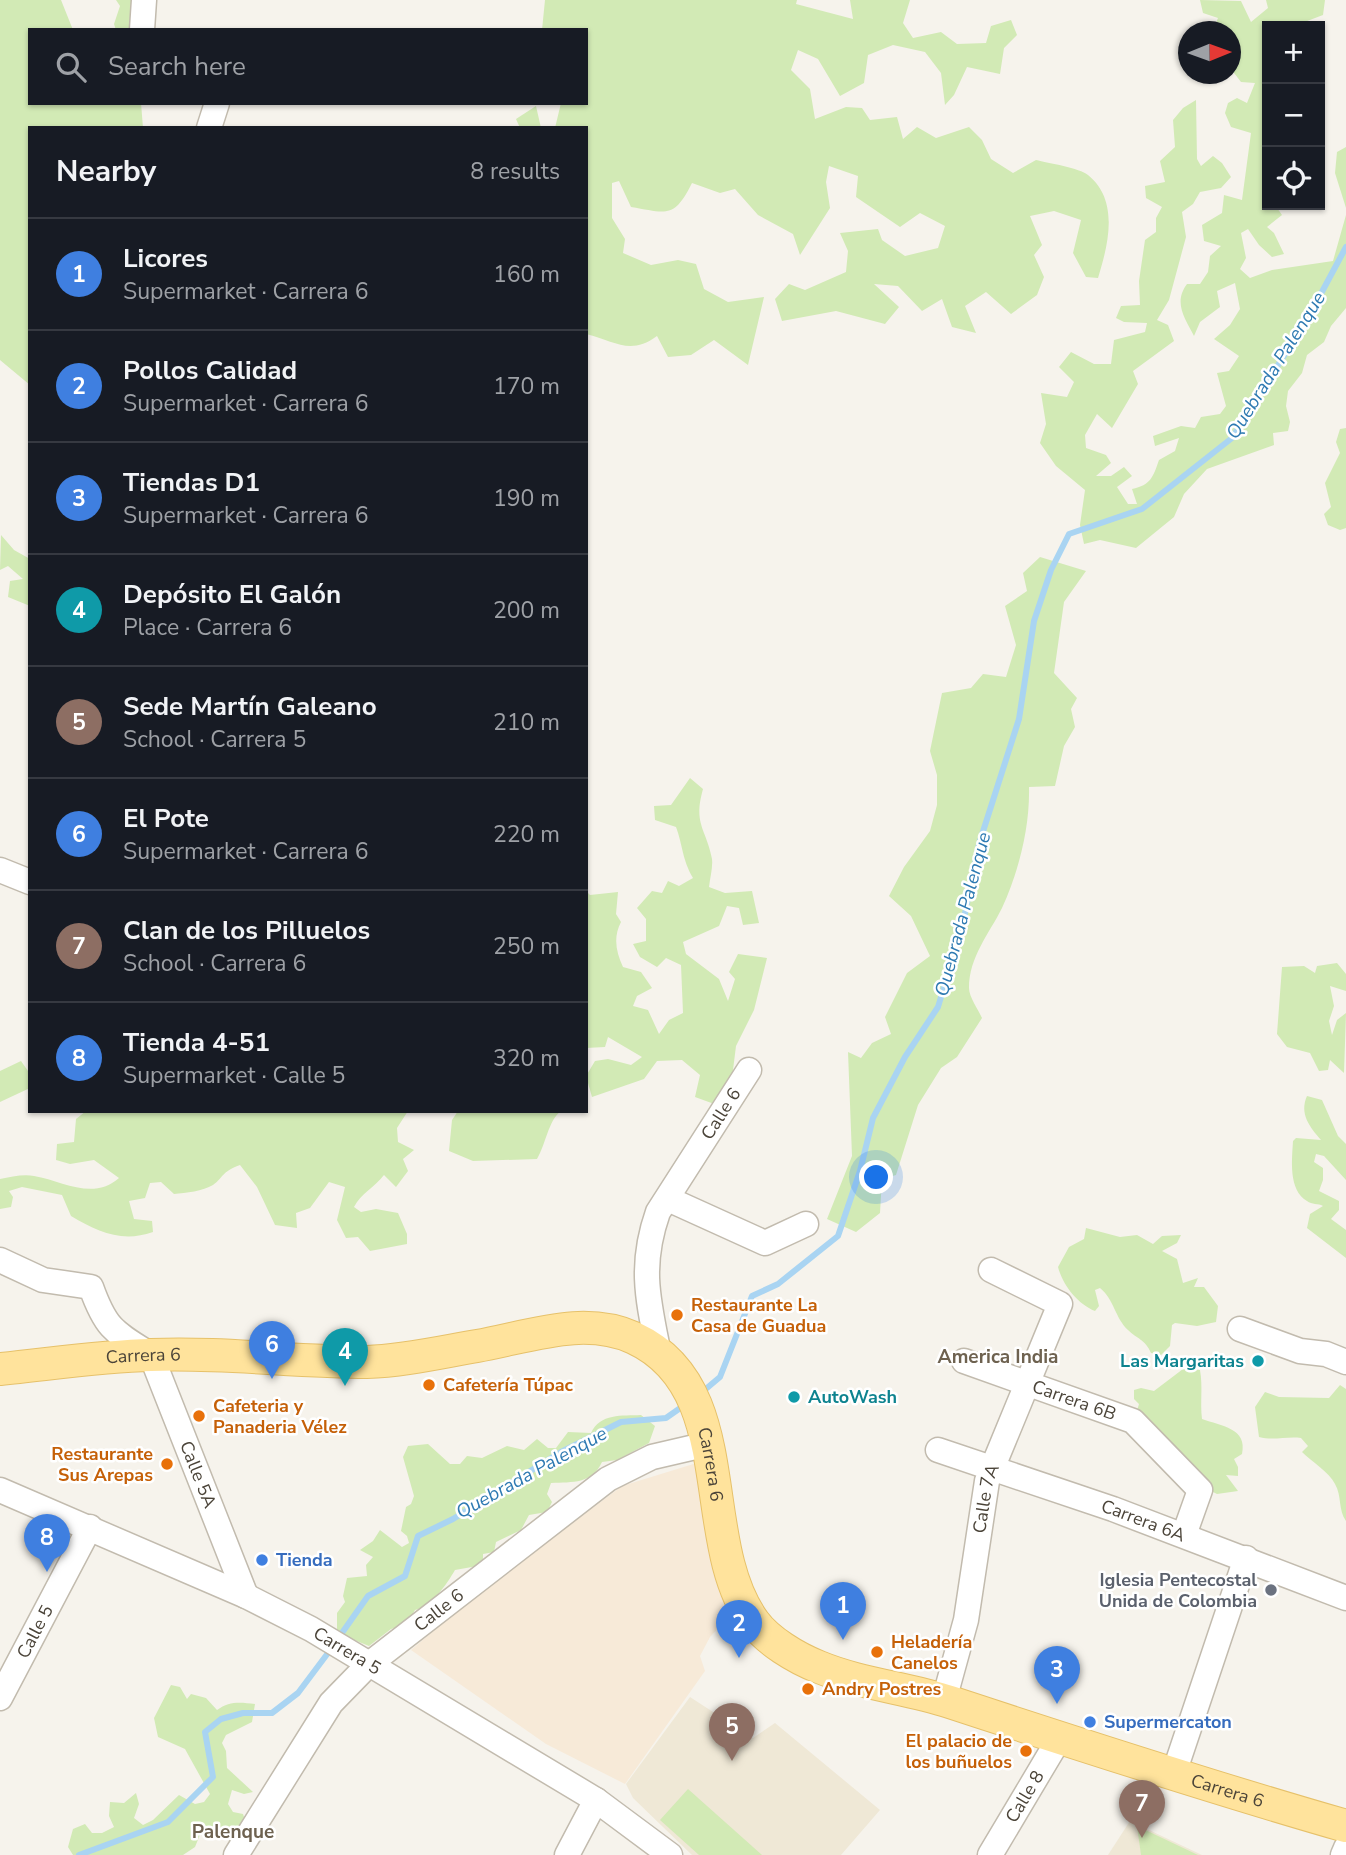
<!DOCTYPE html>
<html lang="en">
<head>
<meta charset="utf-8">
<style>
	:root { --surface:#171b24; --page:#242831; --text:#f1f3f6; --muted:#9ea1a6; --line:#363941; --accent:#db2777 }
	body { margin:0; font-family:"Nunito Sans",sans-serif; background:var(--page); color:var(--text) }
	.controls { position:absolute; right:21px; top:21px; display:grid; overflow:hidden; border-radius:0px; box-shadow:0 2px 5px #0004 }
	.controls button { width:63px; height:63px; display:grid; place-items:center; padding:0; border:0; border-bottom:2px solid var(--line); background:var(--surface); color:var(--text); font:35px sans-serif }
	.compass { position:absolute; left:1178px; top:21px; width:63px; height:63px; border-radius:50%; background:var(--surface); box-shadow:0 2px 5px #0004; rotate:89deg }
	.you { position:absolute; left:877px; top:1178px; width:24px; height:24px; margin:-18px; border:5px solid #fff; border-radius:50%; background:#1a73e8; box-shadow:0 0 0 10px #1a73e833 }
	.badge { display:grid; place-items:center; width:46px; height:46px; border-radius:50%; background:var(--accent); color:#fff; font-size:23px; font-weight:700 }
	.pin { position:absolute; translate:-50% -58px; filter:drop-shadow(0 2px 4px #0008) }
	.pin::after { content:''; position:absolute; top:37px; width:24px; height:21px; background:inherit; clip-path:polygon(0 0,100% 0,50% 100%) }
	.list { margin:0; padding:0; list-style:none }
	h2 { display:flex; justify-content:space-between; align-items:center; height:91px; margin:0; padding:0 28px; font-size:30px }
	h2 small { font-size:23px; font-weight:400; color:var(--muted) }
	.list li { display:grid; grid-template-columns:46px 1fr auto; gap:21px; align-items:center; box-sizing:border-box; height:112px; padding:0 28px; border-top:2px solid var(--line) }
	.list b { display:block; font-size:26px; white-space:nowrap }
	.list p { margin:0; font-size:23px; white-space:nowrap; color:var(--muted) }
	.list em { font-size:23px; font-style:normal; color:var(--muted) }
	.icon { flex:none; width:38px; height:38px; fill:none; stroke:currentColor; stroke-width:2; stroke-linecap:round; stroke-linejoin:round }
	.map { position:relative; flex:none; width:1346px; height:1855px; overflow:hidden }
	.search { position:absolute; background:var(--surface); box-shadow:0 2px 5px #0004; left:28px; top:28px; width:560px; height:77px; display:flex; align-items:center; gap:18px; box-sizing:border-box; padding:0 24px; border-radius:0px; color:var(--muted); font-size:26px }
	.panel { position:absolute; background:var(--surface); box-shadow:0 2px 5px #0004; left:28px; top:126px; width:560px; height:987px; border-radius:0px }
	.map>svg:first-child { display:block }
	.commercial { fill:#f7ead8 }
	.education { fill:#efe8d6 }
	.green { fill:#d2eab5 }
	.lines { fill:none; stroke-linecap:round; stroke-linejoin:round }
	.stream { stroke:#a9d4f2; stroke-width:6 }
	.minor-casing { stroke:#c2bbae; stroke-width:27 }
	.major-casing { stroke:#e6c16a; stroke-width:34 }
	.minor { stroke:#fff; stroke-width:24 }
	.major { stroke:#ffe39c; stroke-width:32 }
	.food-dot { fill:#e8710a; stroke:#fff; stroke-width:2.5 }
	.culture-dot { fill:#0f9aa8; stroke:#fff; stroke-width:2.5 }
	.shop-dot { fill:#3f7fe0; stroke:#fff; stroke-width:2.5 }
	.worship-dot { fill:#6b7280; stroke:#fff; stroke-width:2.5 }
	.labels { text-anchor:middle; stroke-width:5; stroke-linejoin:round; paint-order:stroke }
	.street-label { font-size:18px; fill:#4b4439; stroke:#fff }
	.food-label { font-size:18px; font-weight:bold; fill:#c56008; stroke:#fff; text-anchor:start }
	.culture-label { font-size:18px; font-weight:bold; fill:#0d838f; stroke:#fff; text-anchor:end }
	.shop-label { font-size:18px; font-weight:bold; fill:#366cbe; stroke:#fff; text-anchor:start }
	.worship-label { font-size:18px; font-weight:bold; fill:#5b616d; stroke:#fff; text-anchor:end }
	.water-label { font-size:19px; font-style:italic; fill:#2e7ab2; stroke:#fff }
	.neighbourhood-label { font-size:19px; font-weight:bold; fill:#6e6250; stroke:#fff }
</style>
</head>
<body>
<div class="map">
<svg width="1346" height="1855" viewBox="0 0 1346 1855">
	<rect width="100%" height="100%" fill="#f6f3ec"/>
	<polygon class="commercial" points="700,1462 712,1563 734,1611 710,1637 700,1656 705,1671 625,1784 546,1744 411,1650 474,1596 622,1486"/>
	<g class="education">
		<polygon points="690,1697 753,1738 775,1723 880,1810 841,1855 692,1855 633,1798 626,1784"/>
		<polygon points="1130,1821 1202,1855 1108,1855"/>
	</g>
	<g class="green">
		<polygon points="0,0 61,0 73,30 30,30 30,103 141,103 143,128 30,128 30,385 0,360"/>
		<polygon points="116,0 135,0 134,30 116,30 114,24 120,6"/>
		<path d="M545,0H797L796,4L853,19L850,0H910L903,23L913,38L941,32L957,44L986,43L991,26L1011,20L1017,35L1004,48L1000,74L967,67L954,95L945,105L941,73L925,52L893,45L868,55L864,83L840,96L818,59L798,50L791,70L810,89L815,119L846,107L862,108L870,120L897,117L903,139L917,127L936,138L969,127L982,140L991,159L1013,173L1036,160C1048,163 1080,168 1088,175C1120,201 1108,245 1098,278L1086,277L1073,253L1081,220L1054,211L1030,216L1042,245L1034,255L1044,277L1037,295L1011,314L986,292L965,306L976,333L952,327L942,299L922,311L898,286L874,284L899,307L885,324L836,311L782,321L775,299L789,284L805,290L846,272L848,251L840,233L878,229L882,240L905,256L938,248L945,226L920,213L900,227L856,197L858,176L829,166L826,182L830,208L800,255L793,234L758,215L735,189L720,193L692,183C674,219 667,213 631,207L619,181L612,183V218L625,239L623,253L651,265L678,260L696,264L704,289L728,302L764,297L748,365L714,340L691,355L668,357L657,336C630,356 615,341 586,334V128H555L561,103H586V30H542Z"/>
		<path d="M1200,0L1241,1L1251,22L1268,8L1266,0H1325L1323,15L1294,26H1267V160L1263,164L1267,205H1275L1282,215L1267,227L1274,233L1284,254L1272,257L1259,245L1248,229L1241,233L1246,258L1240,269L1250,278L1272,270L1333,261L1346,215V308L1331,326L1324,342L1307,355L1302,373L1288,391L1286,406L1290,422L1288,431L1273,433L1274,445L1207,469L1184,494L1174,517L1136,548L1100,540L1084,544L1080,525L1085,490L1056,466L1040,443L1046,424L1041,393L1067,397L1074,382L1059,367L1071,352L1094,364H1111L1114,340L1145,332L1147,323L1124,322L1116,318L1121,306L1140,305L1139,281L1145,240L1156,232V218L1162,207L1146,198L1145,186L1165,182L1160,161L1175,147L1173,120L1183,108L1196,100L1197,159L1201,166L1213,156L1222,163L1231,177L1221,188L1200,192L1193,204L1182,212L1186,237L1169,300L1157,320L1168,325L1174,341L1133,371L1138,384L1112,428L1097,414L1085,435L1086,448L1106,455L1111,463L1096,476H1111L1124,467L1132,476L1117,487L1128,504H1137L1132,489C1151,485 1153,477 1159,460L1175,451L1179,438L1155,446L1153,436L1181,426L1195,428L1201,417L1220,414L1226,406L1217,373L1229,371L1239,356L1214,339L1230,325L1240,309L1235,283L1217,291L1220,307L1200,322L1194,336C1185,318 1173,303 1187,284H1200L1208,272L1210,256L1221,246L1204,241L1202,225L1222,213L1224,195L1242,200L1251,133L1231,127L1225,113L1228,103L1237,98L1247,103L1255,83L1241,82L1231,69L1233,52L1230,32L1221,31L1216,23L1218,18L1203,13Z"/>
		<polygon points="536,106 541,128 520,128 516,119"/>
		<polygon points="1346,147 1346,208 1335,173 1337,152"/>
		<polygon points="1346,428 1346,528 1340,530 1328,525 1324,514 1331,507 1325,483 1340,453 1336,442 1340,429"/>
		<polygon points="1,535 14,550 30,559 30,606 8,597 10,581 23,579 8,566 0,570"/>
		<path d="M1040,557L1086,571L1064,602L1054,673L1077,698L1071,709L1075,727L1064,746L1055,786L1029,787C1030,827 1019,871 1002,908C989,934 969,957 969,988C969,997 978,1009 982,1018L957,1057L941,1068L918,1105L896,1175L882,1179L880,1213L856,1232L827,1219L852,1156L848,1052L861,1058L872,1043L891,1034L885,1017L907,973L930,956L911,916L889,896L904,867L930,831L937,805V775L930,751L942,693L971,688L983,674L1006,677L1016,645L1005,606L1027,591L1023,573Z"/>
		<path d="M690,778L703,789C693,825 706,828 712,859C713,867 710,878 709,887L725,893L752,891L759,923L743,925L739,908L727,906L719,926L683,942L686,954L719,979L728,1001L735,979L729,972L738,954L767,958L754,1010L736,1046L731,1086L717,1105L695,1097L700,1075L682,1060L657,1061L644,1079L592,1097L586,1076L595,1061L608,1059L631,1065L642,1057L608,1037L605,1047L586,1048V891L590,895L618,892L616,914L621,922C613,937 616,952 623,967L641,972L652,988L637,996L633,1006L648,1010L659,1034L669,1020L683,1013L681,965L666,958L657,967L640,957L633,944L646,941V919L637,908L652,891L662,893L668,881L679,886L693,878C682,859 683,846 676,827L655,820L654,806L671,805Z"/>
		<polygon points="1337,963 1346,974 1346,991 1330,986 1334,1006 1329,1021 1332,1035 1337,1020 1346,1013 1344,1073 1330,1060 1328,1070 1319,1071 1310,1053 1287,1047 1277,1034 1282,967 1304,966 1315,973 1317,966"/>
		<polygon points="21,1061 28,1071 30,1088 0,1102 0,1071"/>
		<path d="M1307,1096L1322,1100L1338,1136L1346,1144V1180L1324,1156L1316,1154L1314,1162L1323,1168V1180L1319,1191L1339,1201V1210L1331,1219L1346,1230V1258L1307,1228L1310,1214L1323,1206C1318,1203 1312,1205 1307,1201C1288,1190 1292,1159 1293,1141L1296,1138L1321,1140C1310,1127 1299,1114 1307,1096Z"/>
		<path d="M86,1111H408L397,1128L398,1142L414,1150L403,1159L408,1171L396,1187L384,1175C374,1188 361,1193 354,1207L361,1212L376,1209L398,1213L407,1234V1244L370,1251L358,1237L346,1238L337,1220L345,1187L329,1182L310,1208L296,1213L297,1228L275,1225L257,1187L240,1165C221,1172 224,1177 213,1185C203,1191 186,1193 174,1194L161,1182L150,1183L145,1198L129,1201L134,1219L152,1221L153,1232C122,1243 98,1232 71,1216L62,1195L22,1187L9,1191L13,1197L11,1207L0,1209V1179C11,1177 23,1174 34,1176C63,1181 93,1201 119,1178L94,1160L70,1164L56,1160L57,1144L74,1142L76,1119Z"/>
		<path d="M458,1111H561C548,1121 546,1144 537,1159L473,1161L449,1151L452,1120Z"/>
		<path d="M1086,1228L1120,1237L1137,1235L1153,1244L1162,1236L1181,1235L1177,1243L1162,1251L1177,1259L1183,1283L1198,1278L1194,1287H1204L1218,1306L1216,1322L1197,1326L1175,1323L1172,1325L1170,1346L1161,1355L1151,1353C1145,1339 1137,1339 1128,1330C1115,1318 1114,1299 1100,1288L1095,1290L1099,1306L1095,1311C1078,1304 1063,1286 1058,1267L1069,1247L1084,1239Z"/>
		<path d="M1183,1369L1200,1370C1203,1387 1200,1402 1202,1419C1221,1426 1248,1428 1242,1454L1234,1459L1238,1467V1476L1226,1475L1238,1491L1217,1494L1203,1487L1136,1414L1139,1404L1134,1399V1390L1141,1388L1154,1391Z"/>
		<path d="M1340,1385L1346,1389V1521C1338,1510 1342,1496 1335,1484C1329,1472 1312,1462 1302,1452L1308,1446L1301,1438C1287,1436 1273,1441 1259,1437L1255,1407L1265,1392L1279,1397L1329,1398Z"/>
		<path d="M641,1415L655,1426L649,1443L617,1460L602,1462C592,1484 573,1482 551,1483L547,1494L552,1502L547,1512L529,1515L521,1530L496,1542L494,1552L483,1554V1565L455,1570C447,1584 431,1607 415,1610L407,1624L391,1629L369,1646L337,1633V1613L345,1602L343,1596L347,1578L367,1576L366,1565L373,1557L360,1550L373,1541L380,1530L402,1547L409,1543L407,1536L401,1531L406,1507L411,1504L414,1496L403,1457L408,1446L428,1444L450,1464H460L467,1456L482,1458L507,1446L524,1450L537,1439L548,1448H556L568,1432L591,1433C600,1413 622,1416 641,1415Z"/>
		<path d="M171,1685L180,1687L187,1699L191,1694L206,1698L217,1710C229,1701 240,1702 255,1704L252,1722L226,1735L222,1743L226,1751L227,1768L253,1792L244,1794L232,1790L228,1804L233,1812L243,1814L246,1823C234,1829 227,1831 214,1826L201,1832L195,1847L183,1855H73L68,1847L73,1829L85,1824L92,1833H102L114,1827L109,1816L110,1802L124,1803L136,1793L139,1804L134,1818L143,1825L153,1820L179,1795L195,1804L204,1802L210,1794L185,1749L158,1737L154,1718Z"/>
		<polygon points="688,1789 762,1855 699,1855 660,1820"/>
		<polygon points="1137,1826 1198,1855 1141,1855"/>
	</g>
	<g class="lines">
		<g class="stream">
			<polyline points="701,1393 720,1377 752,1296 778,1284 838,1236 860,1171 873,1118 905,1057 938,1007 962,928 979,844 1019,719 1034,621 1051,570 1069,534 1142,509 1232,438 1309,316 1346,247"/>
			<polyline points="337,1640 368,1596 405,1576 418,1536 453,1519 561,1452 621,1422 666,1418 686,1404"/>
			<polyline points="79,1855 168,1822 213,1777 205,1732 221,1719 243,1713 272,1713 298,1693 331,1649"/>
		</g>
		<defs>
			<g id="minor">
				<polyline points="142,30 144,0"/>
				<polyline points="209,128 217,103"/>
				<polyline points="0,870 30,882"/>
				<polyline points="668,1199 765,1243 806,1224"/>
				<path id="s1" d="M0,1260L43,1280L91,1287C106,1329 114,1332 151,1355L246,1596"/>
				<polyline points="1240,1329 1300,1351 1326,1354 1346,1362"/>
				<path id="s2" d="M659,1354C648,1300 639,1266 658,1212L749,1070"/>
				<path id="s3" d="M964,1361L1133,1421L1200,1490L1184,1535"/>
				<path id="s4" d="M938,1450L1113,1509L1346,1598"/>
				<path id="s5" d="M0,1490L246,1596L311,1629L596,1800L670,1855"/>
				<path id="s6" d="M0,1698L90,1527"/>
				<path id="s7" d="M944,1700L966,1620L987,1481L1060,1304L991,1270"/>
				<polyline points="1173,1776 1246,1558"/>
				<path id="s8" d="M236,1855L331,1703L368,1665L608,1479L652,1457L708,1444"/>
				<polyline points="567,1855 596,1800"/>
				<path id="s9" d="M990,1855L1059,1739"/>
				<polyline points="1343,1855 1346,1848"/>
			</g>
			<g id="major">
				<path id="s10" d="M0,1369C50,1364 101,1356 151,1355C223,1352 295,1362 367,1362C403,1361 442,1352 477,1346C529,1337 583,1315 634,1338C742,1388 694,1540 754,1622C768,1641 796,1658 819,1667C860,1684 907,1688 950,1702C1081,1745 1213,1788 1346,1826"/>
			</g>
		</defs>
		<use href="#minor" class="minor-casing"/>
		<use href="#major" class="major-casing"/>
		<use href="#minor" class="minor"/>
		<use href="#major" class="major"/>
	</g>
	<g class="food-dot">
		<circle cx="677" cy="1315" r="7"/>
		<circle cx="429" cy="1385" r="7"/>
		<circle cx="199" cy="1416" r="7"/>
		<circle cx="167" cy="1464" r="7"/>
		<circle cx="877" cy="1652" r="7"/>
		<circle cx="808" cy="1689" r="7"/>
		<circle cx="1026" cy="1751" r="7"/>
	</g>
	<g class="culture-dot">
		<circle cx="1258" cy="1361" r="7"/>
		<circle cx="794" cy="1397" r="7"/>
	</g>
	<g class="shop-dot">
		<circle cx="262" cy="1560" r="7"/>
		<circle cx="1090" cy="1722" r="7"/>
	</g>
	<circle class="worship-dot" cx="1271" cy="1590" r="7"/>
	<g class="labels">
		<g class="street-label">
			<text dy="6" stroke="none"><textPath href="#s2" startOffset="261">Calle 6</textPath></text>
			<text dy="6" stroke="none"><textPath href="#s10" startOffset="144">Carrera 6</textPath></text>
			<text dy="6" stroke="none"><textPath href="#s3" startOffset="117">Carrera 6B</textPath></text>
			<text dy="6" stroke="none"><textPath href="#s10" startOffset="794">Carrera 6</textPath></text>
			<text dy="6" stroke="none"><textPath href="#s1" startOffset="318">Calle 5A</textPath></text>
			<text dy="6" stroke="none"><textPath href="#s7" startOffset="206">Calle 7A</textPath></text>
			<text dy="6" stroke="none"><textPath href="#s4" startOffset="217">Carrera 6A</textPath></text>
			<text dy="6" stroke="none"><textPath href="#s8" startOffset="322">Calle 6</textPath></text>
			<text dy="6" stroke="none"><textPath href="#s6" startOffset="75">Calle 5</textPath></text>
			<text dy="6" stroke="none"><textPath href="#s5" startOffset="383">Carrera 5</textPath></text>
			<text dy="6" stroke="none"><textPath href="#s10" startOffset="1466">Carrera 6</textPath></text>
			<text dy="6" stroke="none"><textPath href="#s9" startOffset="68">Calle 8</textPath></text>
		</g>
		<g class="food-label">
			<text x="691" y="1311">Restaurante La<tspan x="691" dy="21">Casa de Guadua</tspan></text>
			<text x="443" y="1391">Cafetería Túpac</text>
			<text x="213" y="1412">Cafeteria y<tspan x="213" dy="21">Panaderia Vélez</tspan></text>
			<text x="153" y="1460" text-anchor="end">Restaurante<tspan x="153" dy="21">Sus Arepas</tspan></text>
			<text x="891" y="1648">Heladería<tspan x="891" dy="21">Canelos</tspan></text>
			<text x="822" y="1695">Andry Postres</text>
			<text x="1012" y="1747" text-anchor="end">El palacio de<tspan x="1012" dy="21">los buñuelos</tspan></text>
		</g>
		<g class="culture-label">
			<text x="1244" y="1367">Las Margaritas</text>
			<text x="808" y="1403" text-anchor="start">AutoWash</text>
		</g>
		<g class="shop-label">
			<text x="276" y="1566">Tienda</text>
			<text x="1104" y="1728">Supermercaton</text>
		</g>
		<g class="worship-label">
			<text x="1257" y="1586">Iglesia Pentecostal<tspan x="1257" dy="21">Unida de Colombia</tspan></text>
		</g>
		<g class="water-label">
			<text transform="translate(1275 365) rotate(-58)" y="7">Quebrada Palenque</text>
			<text transform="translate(962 914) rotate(-75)" y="7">Quebrada Palenque</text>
			<text transform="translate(531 1472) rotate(-29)" y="7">Quebrada Palenque</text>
		</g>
		<g class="neighbourhood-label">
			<text x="998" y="1363">America India</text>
			<text x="233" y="1838">Palenque</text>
		</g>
	</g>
</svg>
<div class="controls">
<button>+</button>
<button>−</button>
<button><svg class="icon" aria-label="locate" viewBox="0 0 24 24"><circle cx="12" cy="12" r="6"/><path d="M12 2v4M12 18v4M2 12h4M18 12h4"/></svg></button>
</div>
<svg class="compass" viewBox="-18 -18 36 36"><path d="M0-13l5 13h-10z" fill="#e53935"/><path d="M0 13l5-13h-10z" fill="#9ea1a6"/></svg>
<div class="you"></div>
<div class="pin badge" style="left:843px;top:1640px;background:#3f7fe0">1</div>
<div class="pin badge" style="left:739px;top:1658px;background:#3f7fe0">2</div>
<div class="pin badge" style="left:1057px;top:1704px;background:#3f7fe0">3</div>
<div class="pin badge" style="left:345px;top:1386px;background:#0f9aa8">4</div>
<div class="pin badge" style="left:732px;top:1761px;background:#8d6e63">5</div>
<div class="pin badge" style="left:272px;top:1379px;background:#3f7fe0">6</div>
<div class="pin badge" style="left:1142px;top:1838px;background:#8d6e63">7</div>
<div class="pin badge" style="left:47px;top:1572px;background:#3f7fe0">8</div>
<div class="search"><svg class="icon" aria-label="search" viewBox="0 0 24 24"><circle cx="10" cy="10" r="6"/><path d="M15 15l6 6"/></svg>Search here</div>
<section class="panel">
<h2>Nearby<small>8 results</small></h2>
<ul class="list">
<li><span class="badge" style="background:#3f7fe0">1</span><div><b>Licores</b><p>Supermarket · Carrera 6</p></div><em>160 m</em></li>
<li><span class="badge" style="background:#3f7fe0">2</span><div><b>Pollos Calidad</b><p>Supermarket · Carrera 6</p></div><em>170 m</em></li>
<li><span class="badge" style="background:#3f7fe0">3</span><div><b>Tiendas D1</b><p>Supermarket · Carrera 6</p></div><em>190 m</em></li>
<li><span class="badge" style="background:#0f9aa8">4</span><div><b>Depósito El Galón</b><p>Place · Carrera 6</p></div><em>200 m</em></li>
<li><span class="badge" style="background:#8d6e63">5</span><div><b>Sede Martín Galeano</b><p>School · Carrera 5</p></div><em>210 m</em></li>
<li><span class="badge" style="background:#3f7fe0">6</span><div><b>El Pote</b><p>Supermarket · Carrera 6</p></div><em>220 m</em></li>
<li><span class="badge" style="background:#8d6e63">7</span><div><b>Clan de los Pilluelos</b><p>School · Carrera 6</p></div><em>250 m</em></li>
<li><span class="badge" style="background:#3f7fe0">8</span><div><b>Tienda 4-51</b><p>Supermarket · Calle 5</p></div><em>320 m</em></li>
</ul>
</section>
</div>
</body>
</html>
